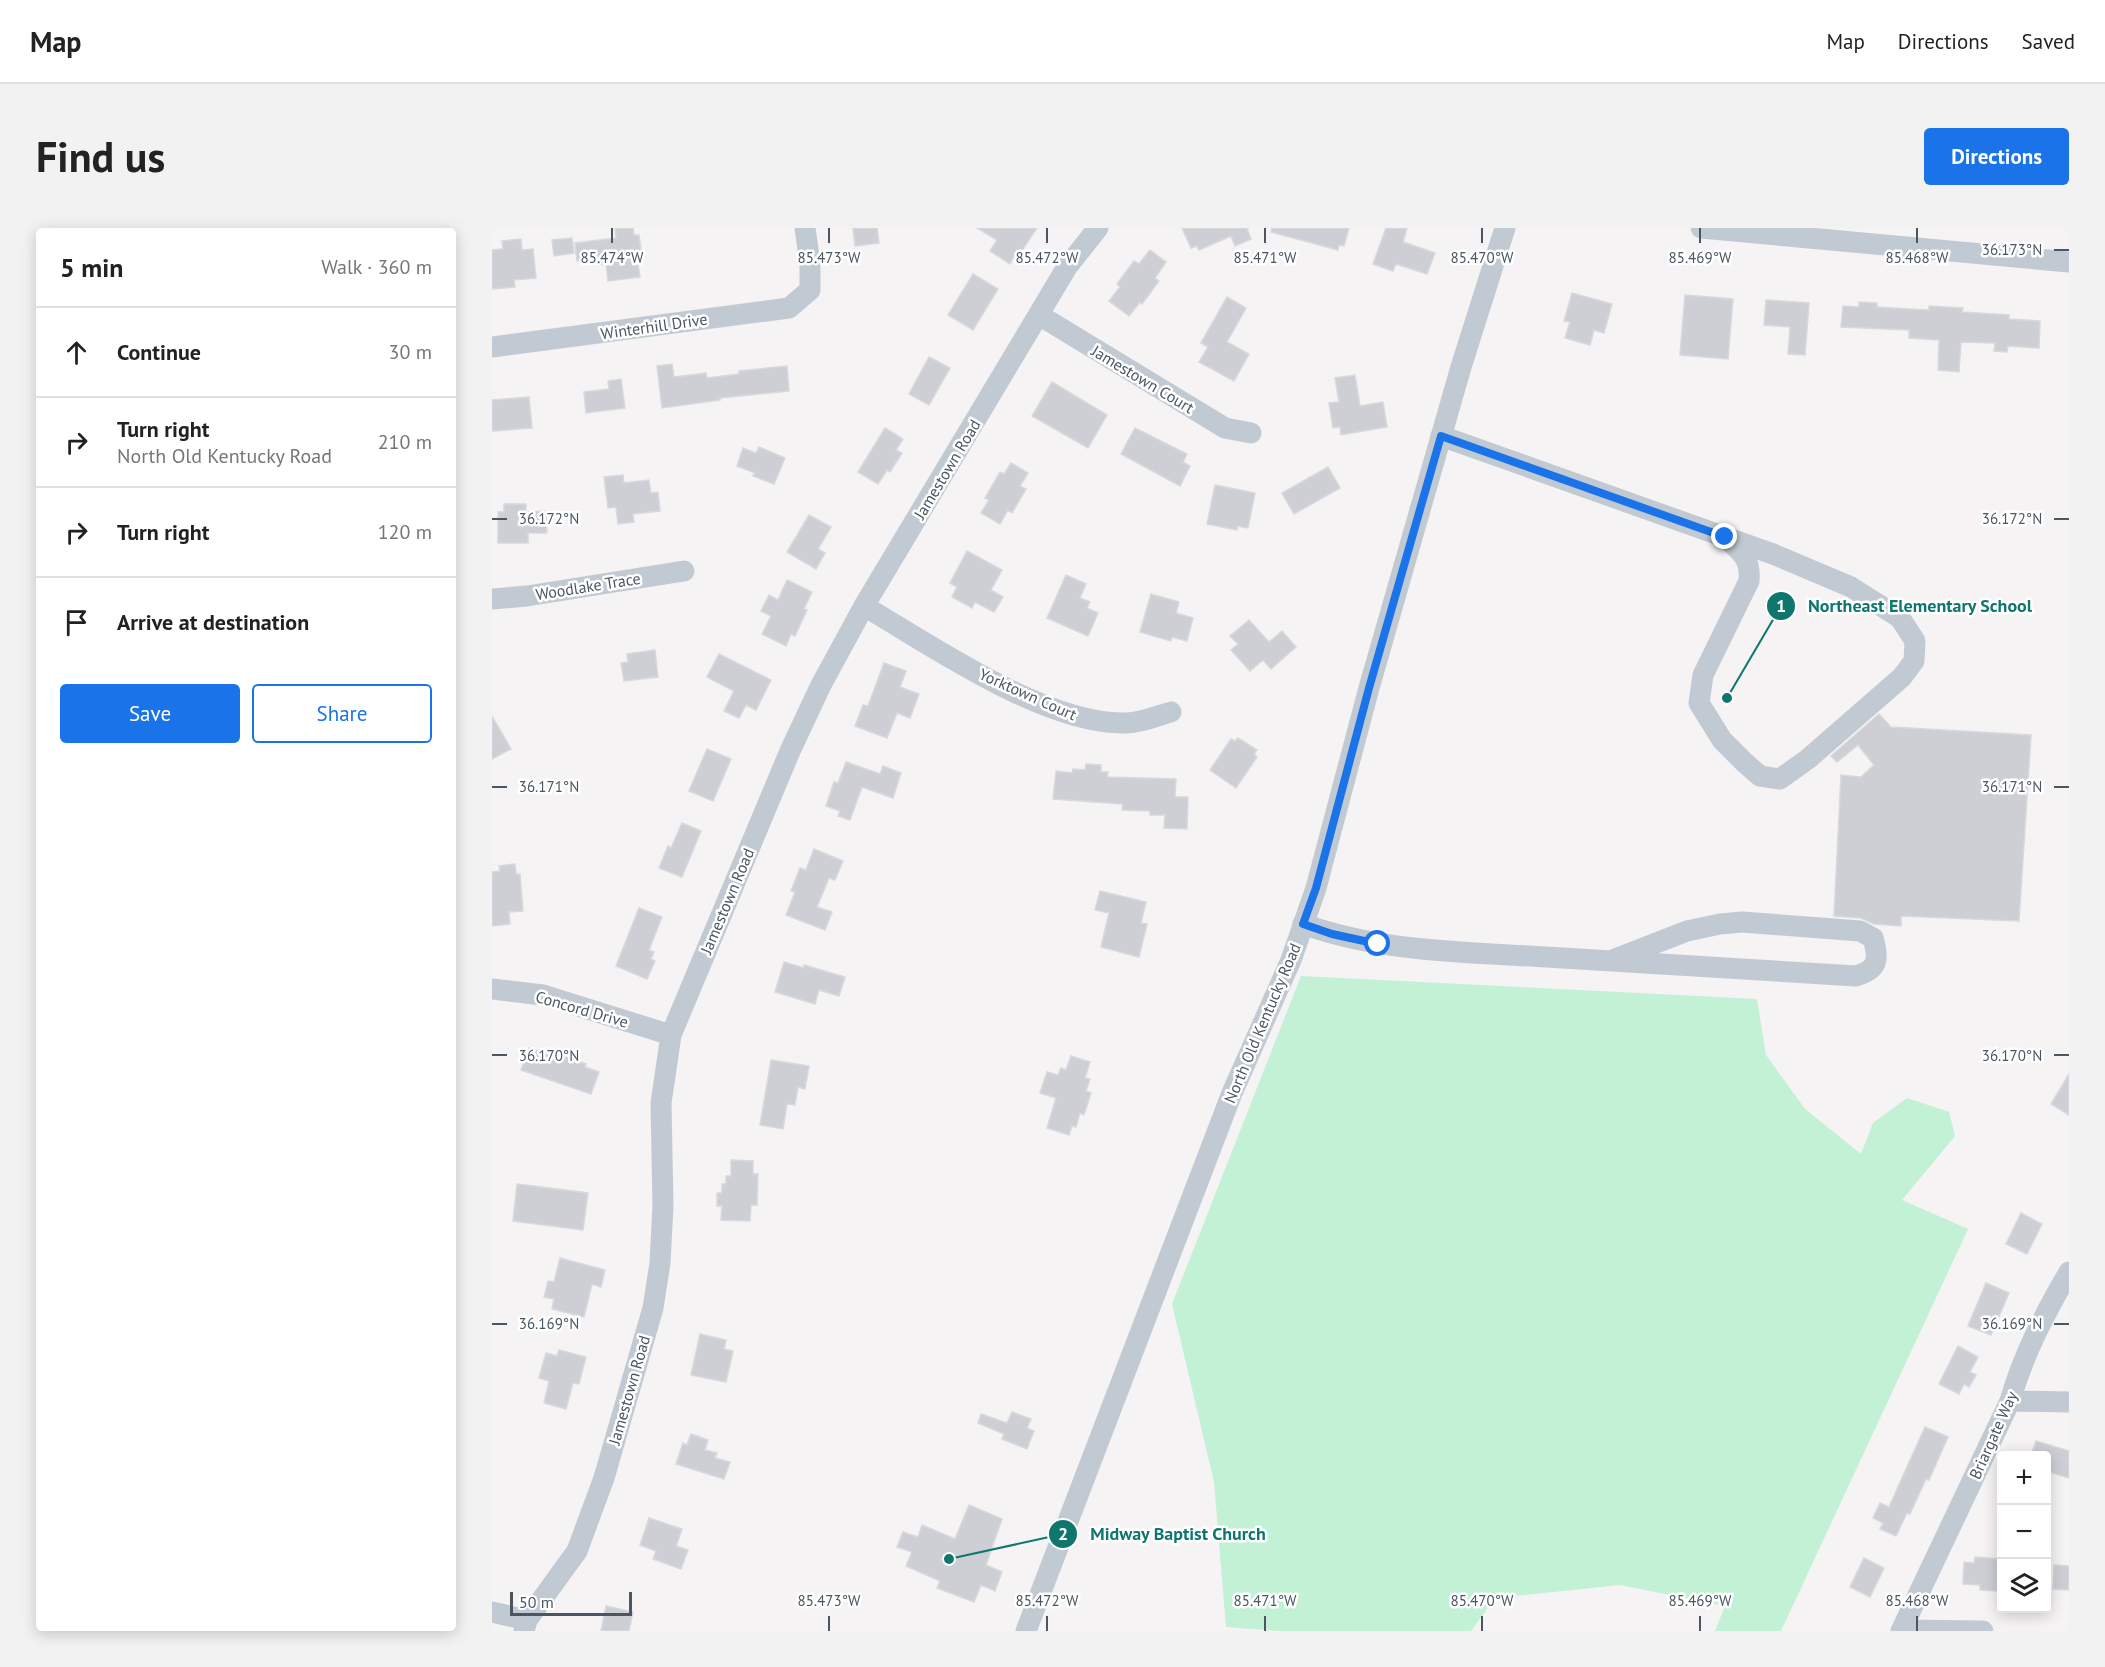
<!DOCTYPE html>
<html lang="en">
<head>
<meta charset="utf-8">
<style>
	:root { --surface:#fff; --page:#f2f2f2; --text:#222; --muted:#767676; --line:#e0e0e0; --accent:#1a73e8 }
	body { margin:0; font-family:"PT Sans",sans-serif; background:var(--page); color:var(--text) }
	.controls { position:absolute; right:18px; bottom:18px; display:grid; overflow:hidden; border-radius:6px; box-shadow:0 3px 15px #0003 }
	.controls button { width:54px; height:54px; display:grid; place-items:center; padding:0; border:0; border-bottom:2px solid var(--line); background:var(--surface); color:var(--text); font:30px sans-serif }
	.scale { position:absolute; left:18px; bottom:15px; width:122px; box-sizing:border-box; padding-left:6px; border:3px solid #4a5661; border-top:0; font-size:16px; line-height:21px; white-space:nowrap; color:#4a5661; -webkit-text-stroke:4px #fff; paint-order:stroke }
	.stop { position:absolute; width:18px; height:18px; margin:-14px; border:4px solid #1a73e8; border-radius:50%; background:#fff }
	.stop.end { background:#1a73e8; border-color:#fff; box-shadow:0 2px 6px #0008 }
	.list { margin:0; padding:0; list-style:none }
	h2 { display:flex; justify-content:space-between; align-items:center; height:78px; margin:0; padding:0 24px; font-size:26px }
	h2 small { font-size:20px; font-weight:400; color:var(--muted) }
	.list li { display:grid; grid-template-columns:39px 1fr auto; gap:18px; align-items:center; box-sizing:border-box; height:90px; padding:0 24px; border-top:2px solid var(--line) }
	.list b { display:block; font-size:22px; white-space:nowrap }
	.list p { margin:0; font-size:20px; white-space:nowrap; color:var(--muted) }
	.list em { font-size:20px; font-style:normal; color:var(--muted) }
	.actions { display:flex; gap:12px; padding:18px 24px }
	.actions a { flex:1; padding:14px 0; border:2px solid var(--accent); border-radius:6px; text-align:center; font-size:21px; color:var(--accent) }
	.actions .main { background:var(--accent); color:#fff }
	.icon { flex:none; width:33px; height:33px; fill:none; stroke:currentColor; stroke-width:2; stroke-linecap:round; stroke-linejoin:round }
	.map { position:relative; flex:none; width:1577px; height:1403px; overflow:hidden; border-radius:6px }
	header { display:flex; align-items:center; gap:36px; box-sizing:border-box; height:84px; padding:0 30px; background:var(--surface); border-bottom:2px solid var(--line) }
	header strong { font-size:28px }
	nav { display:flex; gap:33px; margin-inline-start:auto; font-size:21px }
	.intro { display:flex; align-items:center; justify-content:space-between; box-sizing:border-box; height:144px; padding:0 36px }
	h1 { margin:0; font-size:42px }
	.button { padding:15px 27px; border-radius:6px; background:var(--accent); color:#fff; font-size:21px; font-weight:700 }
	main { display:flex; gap:36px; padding:0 36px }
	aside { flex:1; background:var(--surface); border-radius:6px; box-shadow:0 3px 15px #0003 }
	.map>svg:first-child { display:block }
	.green { fill:#c3f1d5 }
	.building { fill:#cdcfd5; stroke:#d7d9de; stroke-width:1.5 }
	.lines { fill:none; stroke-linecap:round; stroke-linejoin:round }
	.minor { stroke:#c1cad2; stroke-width:21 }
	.route { stroke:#1a73e8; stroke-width:8 }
	.ticks { fill:none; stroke:#4a5661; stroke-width:2 }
	.labels { text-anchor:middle; stroke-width:5; stroke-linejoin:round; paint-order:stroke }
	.street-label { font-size:16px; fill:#4a5661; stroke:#fff }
	.ticks-label { font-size:15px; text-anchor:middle; fill:#4a5661; stroke:#fff; stroke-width:5; stroke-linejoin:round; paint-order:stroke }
	.leader { fill:none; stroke:#0f766e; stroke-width:2 }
	.callout-dot { fill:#0f766e; stroke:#fff; stroke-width:2 }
	.mark-label { font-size:18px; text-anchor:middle; font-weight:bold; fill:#fff }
	.callout-label { font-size:18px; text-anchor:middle; font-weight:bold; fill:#0f766e; stroke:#fff; stroke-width:5; stroke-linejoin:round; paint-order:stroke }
</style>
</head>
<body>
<header>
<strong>Map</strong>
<nav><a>Map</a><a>Directions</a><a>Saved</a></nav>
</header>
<div class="intro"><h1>Find us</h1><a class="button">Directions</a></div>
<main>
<aside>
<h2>5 min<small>Walk · 360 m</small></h2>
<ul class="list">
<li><svg class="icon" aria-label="ahead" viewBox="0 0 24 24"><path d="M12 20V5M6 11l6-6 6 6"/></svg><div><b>Continue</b></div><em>30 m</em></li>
<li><svg class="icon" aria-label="right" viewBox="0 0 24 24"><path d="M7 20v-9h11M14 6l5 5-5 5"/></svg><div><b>Turn right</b><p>North Old Kentucky Road</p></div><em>210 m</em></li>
<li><svg class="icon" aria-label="right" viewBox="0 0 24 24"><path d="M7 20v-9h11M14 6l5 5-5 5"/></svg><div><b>Turn right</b></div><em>120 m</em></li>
<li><svg class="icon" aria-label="arrive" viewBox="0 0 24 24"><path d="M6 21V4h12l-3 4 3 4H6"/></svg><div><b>Arrive at destination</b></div></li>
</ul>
<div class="actions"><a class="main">Save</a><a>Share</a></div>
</aside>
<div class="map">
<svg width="1577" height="1403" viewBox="0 0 1577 1403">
	<rect width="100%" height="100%" fill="#f5f3f3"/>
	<polygon class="green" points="809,748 1265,771 1274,827 1313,881 1369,926 1381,895 1415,870 1457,884 1463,908 1410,972 1476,1001 1289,1403 1223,1403 1233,1378 1128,1357 1003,1370 979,1403 786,1403 734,1399 722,1254 680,1076"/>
	<g class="building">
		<polygon points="123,0 141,0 142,7 147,7 150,29 145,30 148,49 116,53 114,36 107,37 106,30 85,33 83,15 124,10"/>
		<polygon points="361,0 385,0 387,15 363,18"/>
		<polygon points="485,0 545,0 529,24 525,23 518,36 498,23 505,12"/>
		<polygon points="690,0 757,0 755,1 759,11 743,18 739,8 707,22 705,18 699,20"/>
		<polygon points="780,0 857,0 852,18 847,17 846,22 779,4"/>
		<polygon points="894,0 915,0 911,14 943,25 935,46 904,36 901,43 881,36"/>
		<polygon points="80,10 82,25 62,28 60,12"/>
		<polygon points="29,11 30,22 41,21 44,50 22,52 23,59 0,61 0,22 11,21 10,13"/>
		<polygon points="658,22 674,34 663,50 667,53 650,76 648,74 637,88 617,73 628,59 625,56 642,33 647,36"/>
		<polygon points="481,46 506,61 481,102 456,87"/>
		<polygon points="1080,65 1120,76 1112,105 1102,102 1098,117 1073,110 1078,94 1072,93"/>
		<polygon points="1193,67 1241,71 1236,131 1188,127"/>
		<polygon points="735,69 754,80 735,114 757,126 742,153 707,134 716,119 709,115"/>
		<polygon points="1274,72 1317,75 1313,127 1296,126 1298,99 1272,97"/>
		<polygon points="1367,74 1385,75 1385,79 1400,80 1437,82 1437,78 1471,80 1470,84 1517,87 1517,91 1548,93 1547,120 1516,118 1515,124 1502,123 1503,115 1469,114 1467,144 1446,142 1447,112 1417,110 1417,102 1349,99 1351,78 1367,79"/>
		<polygon points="437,129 458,140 437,177 417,166"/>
		<polygon points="180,136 182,149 214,145 215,150 247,146 247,143 295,138 297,163 228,170 228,172 170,180 165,138"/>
		<polygon points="863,147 868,178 891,174 895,199 849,207 848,199 841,200 837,175 847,174 843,150"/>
		<polygon points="129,151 133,180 94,185 92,164 117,161 116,153"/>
		<polygon points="560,154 615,187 596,220 540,188"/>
		<polygon points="37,169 40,200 0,203 0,172"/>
		<polygon points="393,200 411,211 404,222 410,225 398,244 395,242 386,256 366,244"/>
		<polygon points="643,200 695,226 691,234 698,238 688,258 629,226"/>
		<polygon points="267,219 293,230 282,256 261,248 263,245 245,238 251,220 264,225"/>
		<polygon points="519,235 536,245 528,258 534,261 520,285 516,282 508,296 489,285 497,272 493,270 508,244 512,246"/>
		<polygon points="836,239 848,260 802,286 790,265"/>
		<polygon points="131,247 132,255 157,252 159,265 166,264 168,283 141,286 142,294 126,296 124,279 116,280 112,249"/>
		<polygon points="723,257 763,265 756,300 745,298 745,302 715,296"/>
		<polygon points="12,276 34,276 34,284 54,283 55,305 36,305 36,315 6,315 6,284 12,284"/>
		<polygon points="317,287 339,299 326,321 333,325 324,341 295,324"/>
		<polygon points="475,323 510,342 499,362 511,369 502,384 483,374 480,380 460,369 465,359 458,355"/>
		<polygon points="574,347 594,356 588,370 598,374 595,380 606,385 596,408 555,390"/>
		<polygon points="295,352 320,364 312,381 315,382 303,408 299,406 294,418 270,406 279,388 269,383 277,367 286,372"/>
		<polygon points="659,366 687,374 684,385 701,390 695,413 680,409 679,413 648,404"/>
		<polygon points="757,392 777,414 790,403 804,419 779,441 771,432 758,443 739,422 746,416 738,408"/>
		<polygon points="163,422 166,449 132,453 129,435 136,434 135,426"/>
		<polygon points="227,426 279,452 264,482 254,477 247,490 232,483 242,463 215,449"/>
		<polygon points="392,435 414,443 408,459 427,466 418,490 405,485 395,510 363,498 371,477 376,478"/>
		<polygon points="1387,486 1399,499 1539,507 1527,693 1409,688 1409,698 1382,696 1369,690 1342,688 1349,547 1369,549 1382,537 1366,517 1345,534 1339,528"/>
		<polygon points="0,488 19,521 0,531"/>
		<polygon points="746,510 765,522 762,526 765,529 744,560 718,542 739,511 743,513"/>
		<polygon points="215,521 239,531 221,573 197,563"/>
		<polygon points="354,534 388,546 391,538 409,545 401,570 370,559 358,592 346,588 348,583 334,578 342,554 346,555"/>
		<polygon points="594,536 609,537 609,544 616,544 615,549 684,551 683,569 696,569 695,601 672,600 673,587 658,587 658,583 630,582 631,576 561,571 564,543 580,545 581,541 593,542"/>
		<polygon points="190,595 209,603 190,649 167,640 176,618 179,620"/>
		<polygon points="322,621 351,633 343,652 337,650 325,679 340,684 333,702 294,687 303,664 299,663 308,640 314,642"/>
		<polygon points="23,636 24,646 28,646 31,683 17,684 18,696 0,698 0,644 8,643 7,638"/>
		<polygon points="608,663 654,674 649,695 655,696 647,729 609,719 617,685 603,682"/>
		<polygon points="147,680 170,689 157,722 162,724 159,731 163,733 155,751 124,738"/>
		<polygon points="292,734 312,740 312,737 353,749 347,768 327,762 323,776 283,764"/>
		<polygon points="37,820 68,830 69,827 94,836 93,839 107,844 99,866 29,842"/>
		<polygon points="579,828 598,834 593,850 598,851 594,863 599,865 592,887 588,885 584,899 580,898 577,907 555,900 564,870 548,865 555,844 566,847 569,840 574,842"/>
		<polygon points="279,832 317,838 313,861 306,859 303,877 295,876 291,901 268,897"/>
		<polygon points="1577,846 1577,887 1559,876"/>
		<polygon points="239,932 261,933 261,946 266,946 265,977 259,977 258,993 229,992 230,978 225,978 225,965 230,965 230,956 234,956 234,948 239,948"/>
		<polygon points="25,956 96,965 91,1002 21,993"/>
		<polygon points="1529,985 1550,996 1535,1026 1514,1016"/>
		<polygon points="68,1030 113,1042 109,1059 100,1056 92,1089 60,1081 62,1071 52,1069 56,1053 62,1054"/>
		<polygon points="1494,1055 1517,1065 1499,1107 1476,1098"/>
		<polygon points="208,1106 234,1112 232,1121 241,1123 234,1154 199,1147"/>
		<polygon points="1466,1118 1486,1129 1478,1144 1484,1147 1477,1159 1472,1156 1467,1166 1447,1156"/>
		<polygon points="67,1122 94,1129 87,1156 81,1155 74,1181 52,1175 57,1153 47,1150 54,1125 65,1128"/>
		<polygon points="520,1184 539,1191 535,1200 542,1203 535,1221 510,1211 512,1206 486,1195 489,1186 515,1195"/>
		<polygon points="1433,1199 1456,1209 1437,1252 1434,1251 1418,1286 1415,1285 1404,1308 1388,1301 1391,1295 1381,1290 1388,1275 1397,1279"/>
		<polygon points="199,1206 216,1212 213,1222 225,1225 223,1230 238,1234 232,1251 184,1236 191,1215 195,1217"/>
		<polygon points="1544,1213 1577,1223 1577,1250 1554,1243 1554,1227 1539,1227"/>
		<polygon points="477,1277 510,1291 494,1337 510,1344 503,1363 489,1357 482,1374 445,1360 448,1353 414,1338 420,1324 405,1319 411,1304 426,1309 430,1297 463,1311"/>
		<polygon points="157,1290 190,1301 184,1318 196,1322 189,1341 161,1331 164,1323 148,1317"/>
		<polygon points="1483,1329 1508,1331 1509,1360 1505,1360 1505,1363 1488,1362 1488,1357 1471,1356 1472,1334 1482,1335"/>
		<polygon points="1372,1330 1392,1340 1378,1369 1358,1359"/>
		<polygon points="1562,1337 1577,1338 1577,1362 1561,1361"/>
		<polygon points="114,1378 141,1384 137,1403 109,1403"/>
	</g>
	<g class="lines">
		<g class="minor">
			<polyline points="1209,0 1577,34"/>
			<polyline points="547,87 733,200 759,205"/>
			<polyline points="0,119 297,80 318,62 318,36 313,0"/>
			<path d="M949,208L1281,326L1359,359L1408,390L1423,413L1422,433L1410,449L1316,531L1288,551L1268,548L1252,534L1230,512L1207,475L1211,447L1257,353C1259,330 1249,324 1233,309"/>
			<polyline points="0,371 35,368 192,343"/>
			<path d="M372,378C442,419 554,497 634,495C649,495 665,488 679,484"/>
			<path d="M811,696C889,724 972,724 1054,729C1157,735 1260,741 1364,748C1387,741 1387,731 1381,710L1368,703L1250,694L1228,696L1195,703L1118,733"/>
			<polyline points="0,761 51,767 179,807"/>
			<polyline points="1518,1173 1577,1174"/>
			<polyline points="0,1384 35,1392"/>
			<polyline points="1410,1402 1491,1403"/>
			<polyline points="32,1403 35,1392 85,1323 112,1250 161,1080 168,1035 171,978 169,875 179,807 298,523 329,457 372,378 575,39 606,0"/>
			<polyline points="534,1403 740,865 799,732 824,660 877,460 969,139 1013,0"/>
			<path d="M1409,1403L1518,1173C1531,1127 1553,1085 1577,1044"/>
		</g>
	</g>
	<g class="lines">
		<polyline class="route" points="886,716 840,706 811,696 824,660 877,460 949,208 1233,309"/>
	</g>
	<path class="ticks" d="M120,0V15M337,0V15M555,0V15M773,0V15M990,0V15M1208,0V15M1425,0V15M1562,22H1577M0,291H15M1562,291H1577M0,559H15M1562,559H1577M0,827H15M1562,827H1577M0,1096H15M1562,1096H1577M337,1388V1403M555,1388V1403M773,1388V1403M990,1388V1403M1208,1388V1403M1425,1388V1403"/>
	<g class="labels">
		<g class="street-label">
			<text transform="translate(162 98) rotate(-8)" y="6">Winterhill Drive</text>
			<text transform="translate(651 151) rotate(31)" y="6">Jamestown Court</text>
			<text transform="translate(455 241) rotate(-59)" y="6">Jamestown Road</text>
			<text transform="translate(96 358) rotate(-9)" y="6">Woodlake Trace</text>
			<text transform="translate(536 466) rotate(24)" y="6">Yorktown Court</text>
			<text transform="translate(235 673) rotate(-67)" y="6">Jamestown Road</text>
			<text transform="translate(90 781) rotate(16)" y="6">Concord Drive</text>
			<text transform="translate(770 795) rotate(-67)" y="6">North Old Kentucky Road</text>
			<text transform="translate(137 1162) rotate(-74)" y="6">Jamestown Road</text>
			<text transform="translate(1501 1207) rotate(-66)" y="6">Briargate Way</text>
		</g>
	</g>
	<g class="ticks-label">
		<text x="1520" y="27">36.173°N</text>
		<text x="120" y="35">85.474°W</text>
		<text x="337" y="35">85.473°W</text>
		<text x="555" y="35">85.472°W</text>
		<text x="773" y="35">85.471°W</text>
		<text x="990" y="35">85.470°W</text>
		<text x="1208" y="35">85.469°W</text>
		<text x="1425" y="35">85.468°W</text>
		<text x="57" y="296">36.172°N</text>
		<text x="1520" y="296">36.172°N</text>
		<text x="57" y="564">36.171°N</text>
		<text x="1520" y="564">36.171°N</text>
		<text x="57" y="833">36.170°N</text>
		<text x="1520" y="833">36.170°N</text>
		<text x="57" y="1101">36.169°N</text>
		<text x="1520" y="1101">36.169°N</text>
		<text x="337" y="1378">85.473°W</text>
		<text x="555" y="1378">85.472°W</text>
		<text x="773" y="1378">85.471°W</text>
		<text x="990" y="1378">85.470°W</text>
		<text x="1208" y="1378">85.469°W</text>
		<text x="1425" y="1378">85.468°W</text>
	</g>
	<path class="leader" d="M1235 470L1289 378M457 1331L571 1306"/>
	<g class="callout-dot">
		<circle cx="1235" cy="470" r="6"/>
		<circle cx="457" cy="1331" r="6"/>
		<circle cx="1289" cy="378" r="15"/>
		<circle cx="571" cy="1306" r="15"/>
	</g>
	<g class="mark-label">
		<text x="1289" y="384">1</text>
		<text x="571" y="1312">2</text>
	</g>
	<g class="callout-label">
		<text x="1428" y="384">Northeast Elementary School</text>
		<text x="686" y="1312">Midway Baptist Church</text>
	</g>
</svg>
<div class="controls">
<button>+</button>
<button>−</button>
<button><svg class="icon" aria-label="layers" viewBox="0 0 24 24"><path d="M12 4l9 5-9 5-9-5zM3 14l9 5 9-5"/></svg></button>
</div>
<div class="scale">50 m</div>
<div class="stop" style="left:886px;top:716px"></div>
<div class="stop end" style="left:1233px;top:309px"></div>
</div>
</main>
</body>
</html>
